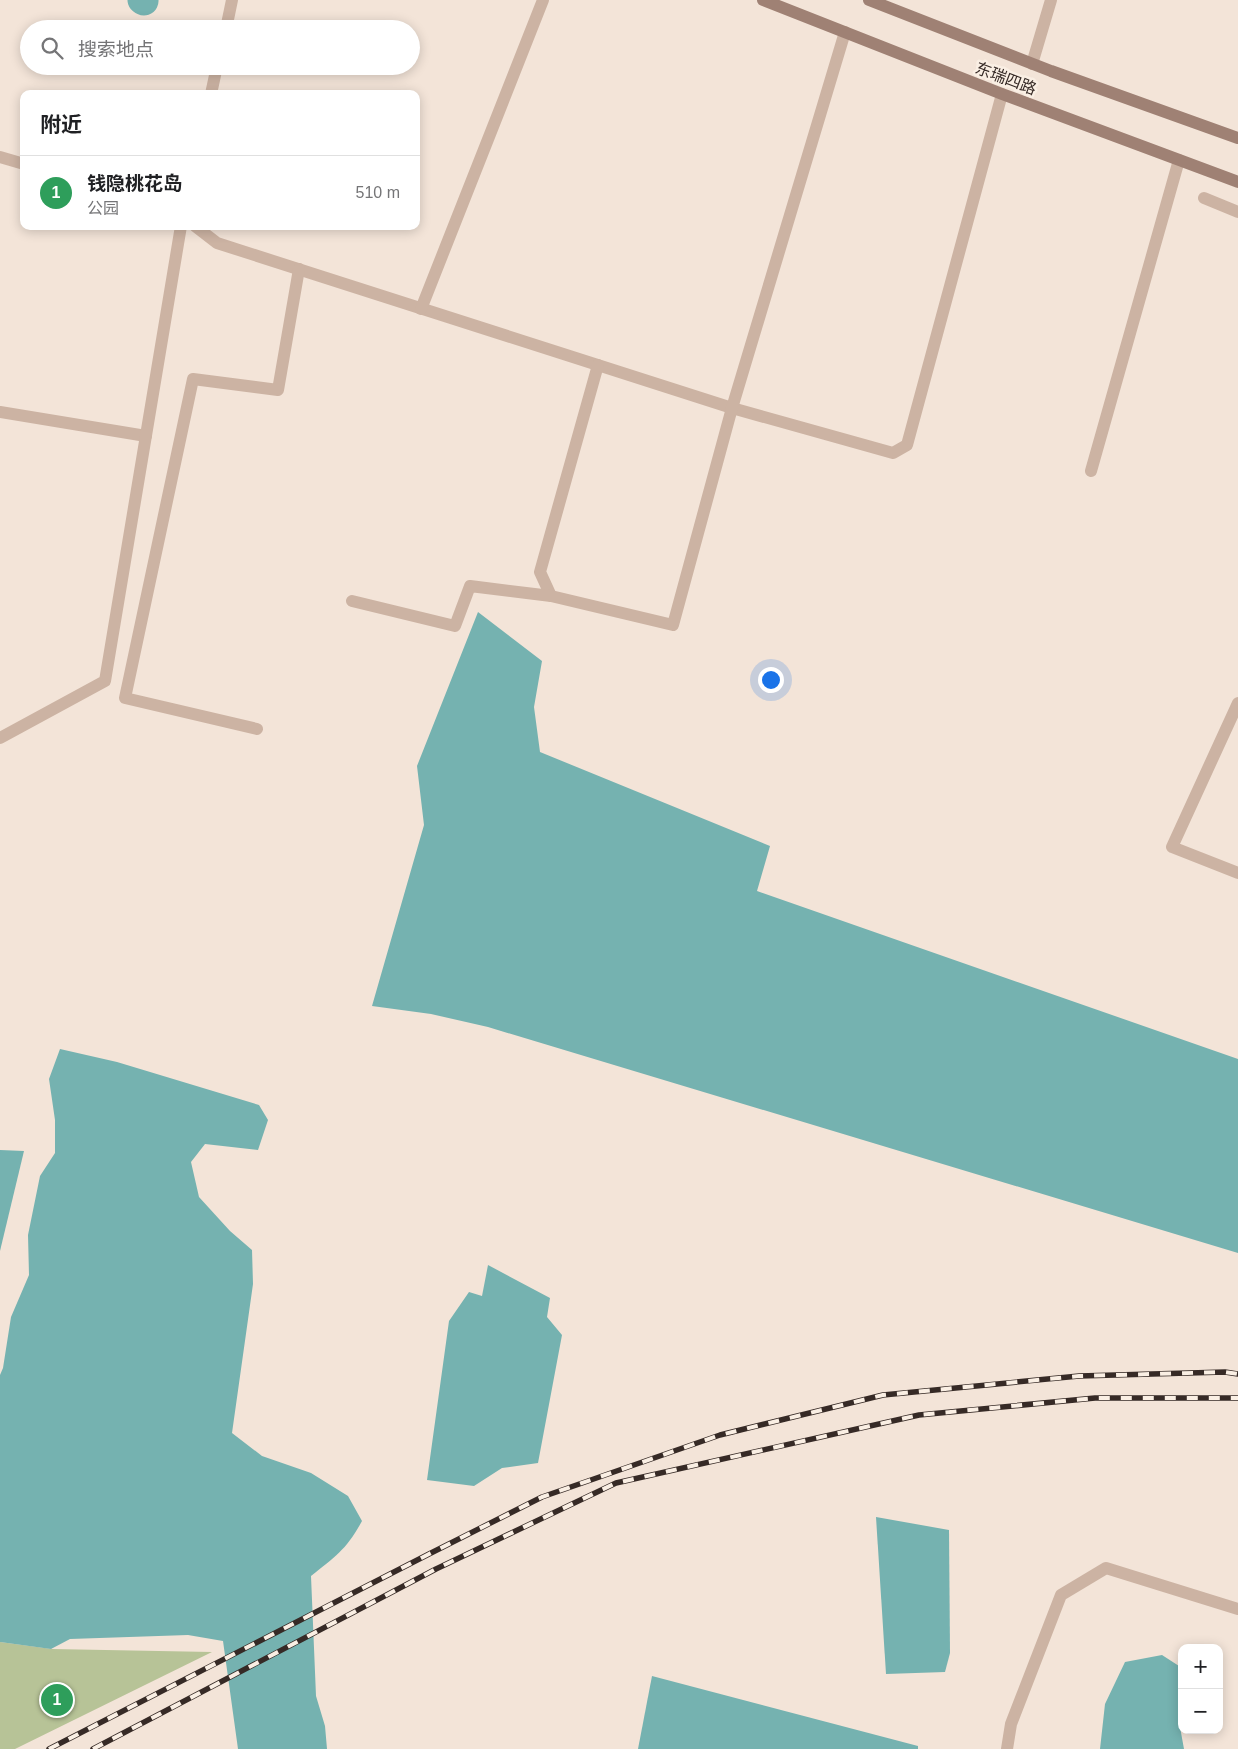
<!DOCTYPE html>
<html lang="zh">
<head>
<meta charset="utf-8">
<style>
	:root { --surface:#fff; --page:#f6f6f6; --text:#202124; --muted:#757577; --line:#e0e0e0; --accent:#ea580c }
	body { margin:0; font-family:Helvetica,"Noto Sans SC",sans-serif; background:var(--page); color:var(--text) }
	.controls { position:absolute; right:15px; bottom:15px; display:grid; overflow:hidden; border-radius:10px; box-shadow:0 2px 12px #0003 }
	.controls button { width:45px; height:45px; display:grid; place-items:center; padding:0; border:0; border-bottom:1px solid var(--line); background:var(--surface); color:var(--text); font:25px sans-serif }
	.you { position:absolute; left:770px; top:679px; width:18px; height:18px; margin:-12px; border:4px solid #fff; border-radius:50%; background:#1a73e8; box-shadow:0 0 0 8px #1a73e833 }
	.badge { display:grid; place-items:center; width:32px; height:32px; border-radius:50%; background:var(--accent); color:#fff; font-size:16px; font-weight:700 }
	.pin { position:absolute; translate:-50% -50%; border:2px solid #fff; box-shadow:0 1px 5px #0006 }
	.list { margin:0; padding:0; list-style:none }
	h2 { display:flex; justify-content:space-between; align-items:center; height:65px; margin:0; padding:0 20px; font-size:21px }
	h2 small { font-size:16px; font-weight:400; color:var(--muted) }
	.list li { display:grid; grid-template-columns:32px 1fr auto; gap:15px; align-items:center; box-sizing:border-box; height:75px; padding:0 20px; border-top:1px solid var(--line) }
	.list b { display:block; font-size:19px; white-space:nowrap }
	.list p { margin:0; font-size:16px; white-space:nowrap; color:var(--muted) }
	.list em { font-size:16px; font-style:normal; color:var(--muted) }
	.icon { flex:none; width:28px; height:28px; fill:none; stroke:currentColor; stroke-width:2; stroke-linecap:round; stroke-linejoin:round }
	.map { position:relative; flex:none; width:1238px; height:1749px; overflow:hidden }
	.search { position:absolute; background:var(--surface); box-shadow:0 2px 12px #0003; left:20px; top:20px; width:400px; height:55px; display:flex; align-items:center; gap:12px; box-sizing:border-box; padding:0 18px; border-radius:28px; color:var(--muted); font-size:19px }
	.panel { position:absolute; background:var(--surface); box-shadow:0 2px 12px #0003; left:20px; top:90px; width:400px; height:140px; border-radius:10px }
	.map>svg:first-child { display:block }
	.green { fill:#b7c397 }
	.water { fill:#75b2b0 }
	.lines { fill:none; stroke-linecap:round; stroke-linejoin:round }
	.river { stroke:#75b2b0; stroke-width:29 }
	.minor { stroke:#ccb3a3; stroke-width:12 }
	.secondary { stroke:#9f8174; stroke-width:12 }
	.rail-casing { stroke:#362a26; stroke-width:5.5 }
	.rail { stroke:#faefe4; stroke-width:4; stroke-dasharray:11; stroke-linecap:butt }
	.labels { text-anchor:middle; stroke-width:5; stroke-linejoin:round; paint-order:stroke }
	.street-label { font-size:16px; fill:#362a26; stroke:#faefe4 }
</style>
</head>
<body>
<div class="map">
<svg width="1238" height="1749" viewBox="0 0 1238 1749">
	<rect width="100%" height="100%" fill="#f3e4d8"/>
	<polygon class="green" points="0,1642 52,1649 212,1652 15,1749 0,1749"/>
	<g class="water">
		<polygon points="478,612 542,661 534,707 540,752 770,846 757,891 1238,1059 1238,1253 488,1027 431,1014 372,1006 424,825 417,766"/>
		<path d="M60,1049L117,1062L259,1105L268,1120L258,1150L205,1144L191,1162L199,1197L230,1231L252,1250L253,1284L232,1433L262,1456L311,1473L348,1496L362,1521C347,1549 335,1557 311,1576L316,1696L325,1726L327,1749H238L223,1641L188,1635L70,1639L51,1649L0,1642V1375L3,1368L11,1317L29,1275L28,1235L40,1176L55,1153V1120L49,1079Z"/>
		<polygon points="0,1150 24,1151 0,1251"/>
		<polygon points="488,1265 550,1298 547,1317 562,1335 538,1463 502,1468 474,1486 427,1480 449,1321 469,1292 482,1296"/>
		<polygon points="876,1517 949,1530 950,1653 945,1672 886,1674"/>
		<polygon points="1162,1655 1179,1666 1182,1677 1180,1727 1184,1749 1100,1749 1105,1704 1125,1662"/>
		<polygon points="652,1676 918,1746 918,1749 638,1749"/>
	</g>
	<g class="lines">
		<polyline class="river" points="142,0 144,1"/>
		<g class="minor">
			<polyline points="226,29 232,0"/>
			<polyline points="1032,64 1051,0"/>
			<polyline points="211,94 217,66"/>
			<polyline points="0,157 24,164"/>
			<polyline points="1204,198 1238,212"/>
			<polyline points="195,226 217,243 732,408 893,453 907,445 1002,94"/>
			<polyline points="421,309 543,0"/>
			<polyline points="0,412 146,436"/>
			<polyline points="1091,471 1179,160"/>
			<polyline points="551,596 540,572 598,365"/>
			<polyline points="352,601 455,626 470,586 551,596 673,625 732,408 845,32"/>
			<polyline points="1238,703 1172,847 1238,873"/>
			<polyline points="257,729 125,698 193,379 278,390 299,269"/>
			<polyline points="0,738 105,681 181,226"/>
			<polyline points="1007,1749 1011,1724 1061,1595 1106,1568 1238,1609"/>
		</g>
		<g class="secondary">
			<polyline points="763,0 1002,94 1238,182"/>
			<polyline points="869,0 1051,71 1238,138"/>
		</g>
		<defs>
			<g id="rail">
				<polyline points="49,1749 429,1554 542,1497 720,1435 883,1395 1079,1376 1225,1372 1238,1374"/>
				<polyline points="93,1749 436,1569 616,1483 919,1415 1095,1398 1238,1398"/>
			</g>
		</defs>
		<use href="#rail" class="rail-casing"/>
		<use href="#rail" class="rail"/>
	</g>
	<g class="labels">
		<g class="street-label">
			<text transform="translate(1006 78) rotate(21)" y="6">东瑞四路</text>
		</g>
	</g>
</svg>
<div class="controls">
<button>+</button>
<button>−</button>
</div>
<div class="you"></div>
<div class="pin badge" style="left:57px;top:1700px;background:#2e9e5b">1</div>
<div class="search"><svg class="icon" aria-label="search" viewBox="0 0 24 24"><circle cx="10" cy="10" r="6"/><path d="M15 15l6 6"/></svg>搜索地点</div>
<section class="panel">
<h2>附近<small></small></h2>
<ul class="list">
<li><span class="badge" style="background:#2e9e5b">1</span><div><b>钱隐桃花岛</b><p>公园</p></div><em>510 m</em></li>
</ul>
</section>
</div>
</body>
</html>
